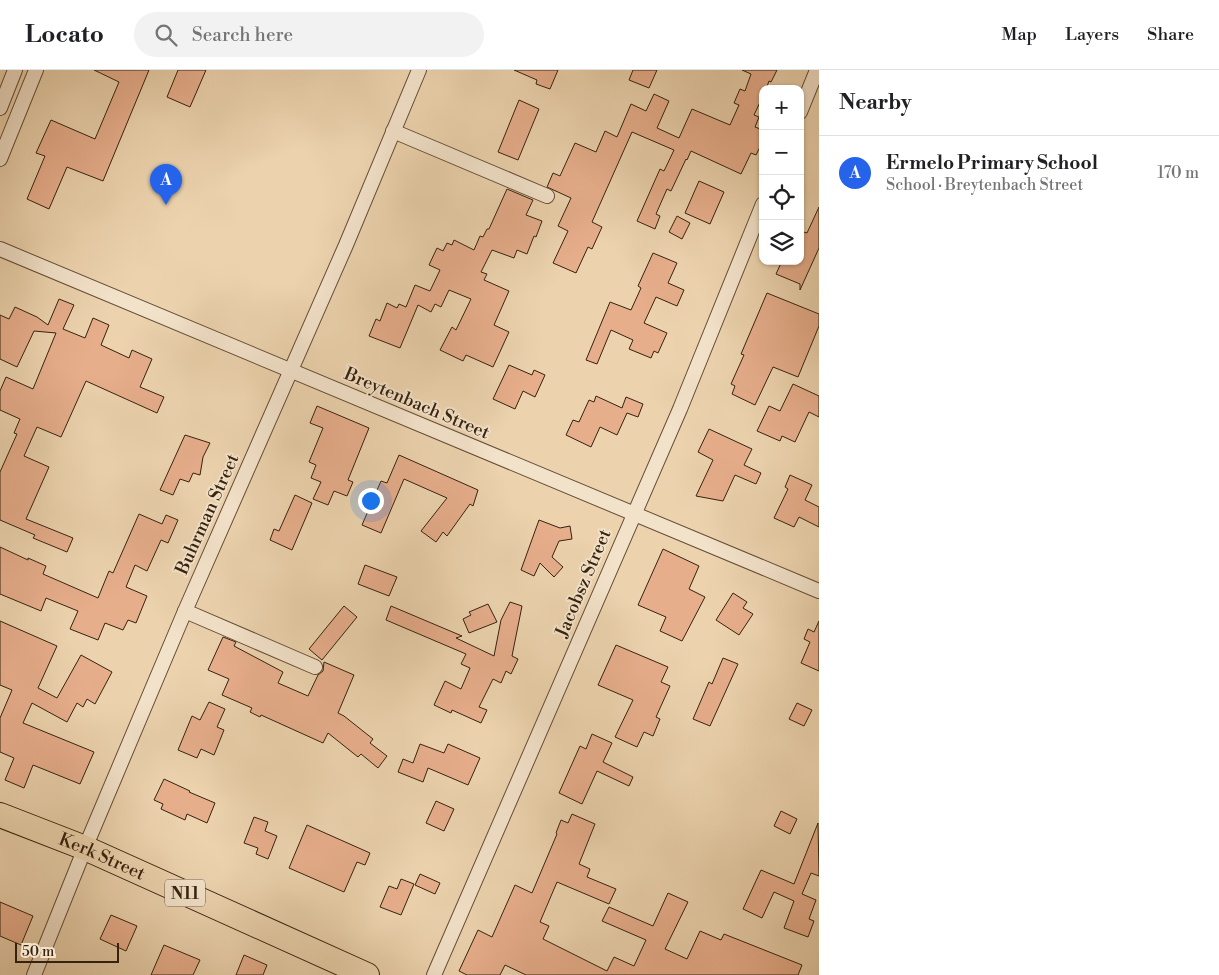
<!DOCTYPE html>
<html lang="en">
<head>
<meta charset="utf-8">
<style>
	:root { --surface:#fff; --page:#f2f2f2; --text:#202124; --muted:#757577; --line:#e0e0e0; --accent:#2563eb }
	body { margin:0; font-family:"Libre Bodoni",serif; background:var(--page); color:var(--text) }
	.controls { position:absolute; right:15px; top:15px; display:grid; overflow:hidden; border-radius:10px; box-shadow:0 1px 4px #0004 }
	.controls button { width:45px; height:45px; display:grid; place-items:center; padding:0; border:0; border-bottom:1px solid var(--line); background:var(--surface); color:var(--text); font:25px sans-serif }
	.scale { position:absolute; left:15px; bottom:12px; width:104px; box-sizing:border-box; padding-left:5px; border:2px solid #36220e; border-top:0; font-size:14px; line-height:18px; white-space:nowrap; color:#36220e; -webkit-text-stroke:4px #f3e2ca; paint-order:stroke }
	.you { position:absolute; left:370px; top:430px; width:18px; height:18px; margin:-12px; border:4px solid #fff; border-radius:50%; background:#1a73e8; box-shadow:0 0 0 8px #1a73e833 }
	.badge { display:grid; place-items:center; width:32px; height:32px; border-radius:50%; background:var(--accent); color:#fff; font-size:16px; font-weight:700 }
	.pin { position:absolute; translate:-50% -41px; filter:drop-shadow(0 1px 2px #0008) }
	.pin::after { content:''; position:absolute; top:26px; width:18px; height:15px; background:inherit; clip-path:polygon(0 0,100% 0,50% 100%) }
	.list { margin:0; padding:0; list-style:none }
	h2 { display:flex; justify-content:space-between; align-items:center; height:65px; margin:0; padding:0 20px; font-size:21px }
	h2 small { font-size:16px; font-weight:400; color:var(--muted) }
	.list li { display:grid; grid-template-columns:32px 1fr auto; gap:15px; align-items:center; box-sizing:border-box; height:75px; padding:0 20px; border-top:1px solid var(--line) }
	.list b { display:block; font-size:19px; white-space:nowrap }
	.list p { margin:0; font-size:16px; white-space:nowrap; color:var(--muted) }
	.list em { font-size:16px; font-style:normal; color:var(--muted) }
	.icon { flex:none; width:28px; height:28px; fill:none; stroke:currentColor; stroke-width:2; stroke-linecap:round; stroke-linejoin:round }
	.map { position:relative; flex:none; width:819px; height:905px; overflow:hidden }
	header { display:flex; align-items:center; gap:30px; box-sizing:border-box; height:70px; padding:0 25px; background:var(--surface); border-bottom:1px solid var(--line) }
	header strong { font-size:24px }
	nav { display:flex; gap:28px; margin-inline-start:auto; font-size:18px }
	.search { width:350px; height:45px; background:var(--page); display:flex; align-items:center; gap:12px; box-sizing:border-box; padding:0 18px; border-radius:28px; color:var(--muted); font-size:19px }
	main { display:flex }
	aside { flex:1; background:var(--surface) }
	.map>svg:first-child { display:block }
	.building { fill:#e7ae8c; stroke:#36220e }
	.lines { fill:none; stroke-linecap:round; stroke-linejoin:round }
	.minor-casing { stroke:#644e36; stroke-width:16 }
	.trunk-casing { stroke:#36220e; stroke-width:26 }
	.minor { stroke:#f3e2ca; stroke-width:14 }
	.trunk { stroke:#ecd3ae; stroke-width:24 }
	.labels { text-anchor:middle; stroke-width:4; stroke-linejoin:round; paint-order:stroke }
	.shield { fill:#f3e2ca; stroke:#6f5c46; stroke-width:1 }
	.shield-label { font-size:16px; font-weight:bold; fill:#36220e }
	.street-label { font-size:18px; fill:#36220e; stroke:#f3e2ca }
</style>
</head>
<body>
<header>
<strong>Locato</strong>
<div class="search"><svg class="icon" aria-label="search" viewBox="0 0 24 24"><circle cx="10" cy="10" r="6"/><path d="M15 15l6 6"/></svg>Search here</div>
<nav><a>Map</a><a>Layers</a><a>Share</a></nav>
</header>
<main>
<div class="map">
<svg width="819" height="905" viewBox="0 0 819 905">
	<rect width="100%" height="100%" fill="#ecd3ae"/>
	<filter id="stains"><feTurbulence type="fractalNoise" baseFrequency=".004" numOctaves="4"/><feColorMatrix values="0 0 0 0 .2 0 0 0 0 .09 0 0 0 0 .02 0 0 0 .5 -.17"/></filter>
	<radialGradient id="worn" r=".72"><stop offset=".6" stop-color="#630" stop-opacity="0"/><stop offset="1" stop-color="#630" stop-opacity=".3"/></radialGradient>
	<g class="building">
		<polygon points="94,0 149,0 103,111 67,97 49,139 27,129 45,86 36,83 51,50 95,69 119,12"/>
		<polygon points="178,0 206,0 190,37 167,27"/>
		<polygon points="514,0 558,0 550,19 536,14 537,10"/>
		<polygon points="633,0 657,0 649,18 629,10"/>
		<polygon points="742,0 777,0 771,12 769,11 766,19 763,19 763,26 754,45 759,47 755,57 763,60 763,71 756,85 751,83 741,104 691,81 687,90 686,89 671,121 667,119 656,144 660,146 655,159 637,151 660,99 664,101 674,80 632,62 592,152 602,157 592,179 588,177 576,203 553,193 568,161 558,156 571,128 547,117 553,103 560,106 575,73 596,82 605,61 617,67 631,34 646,41 654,24 669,31 657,58 679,68 692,39 730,55 739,35 734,33 740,19 745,21 751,4"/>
		<polygon points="519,30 539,39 518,90 498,82"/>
		<polygon points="699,111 724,122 710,154 685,143"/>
		<polygon points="507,119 533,130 526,145 542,151 536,167 534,166 527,184 517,180 514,188 492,180 481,202 487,204 484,210 509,221 494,255 509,262 493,297 466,285 463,291 440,280 452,257 456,260 471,229 449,220 441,237 435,234 431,242 418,235 400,278 369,266 376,249 380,251 387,233 397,238 399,234 406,237 415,215 430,221 440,200 429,195 437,178 443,181 447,173 452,175 454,170 474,180 480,166 483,167 487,159 489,159"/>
		<polygon points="819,137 819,178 800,220 800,214 776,204 782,191 800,191 800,161 807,163"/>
		<polygon points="677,146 690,153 682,169 669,162"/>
		<polygon points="653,183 677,193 668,213 684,220 677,236 656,227 644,253 667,263 658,283 654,281 651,288 629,279 633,270 611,260 597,294 586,290 610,232 631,240 641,218 638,216"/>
		<polygon points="767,223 819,244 819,256 798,307 773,297 755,335 732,324 735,316 731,314 744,285 741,284"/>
		<polygon points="59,229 74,235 63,259 85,268 93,248 109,255 101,275 129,288 132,280 152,289 140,317 164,327 157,343 86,311 61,367 37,357 24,386 49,397 26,449 73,468 67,482 33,468 35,465 0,450 0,402 17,364 14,363 20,349 0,340 0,321 6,307 33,319 56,263 34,261 17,297 0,289 0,245 9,249 15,237 37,247 48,255"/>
		<polygon points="509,295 532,305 534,300 545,305 535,327 523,321 515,339 493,329"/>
		<polygon points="793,314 819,326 819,347 809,342 795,372 782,366 780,371 757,361 769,336 780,341"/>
		<polygon points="596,326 622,338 626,327 643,334 638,347 627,343 617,365 600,357 591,377 566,365 573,350 579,352 589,330 594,332"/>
		<polygon points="317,336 369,358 348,410 353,412 347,426 334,421 328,435 313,429 321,412 311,408 316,395 309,392 323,358 310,353"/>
		<polygon points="709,359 752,379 744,395 761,403 756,414 735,405 723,431 696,426 713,390 698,382"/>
		<polygon points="185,365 210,373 203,387 200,405 193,403 189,412 180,409 173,425 160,420"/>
		<polygon points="399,385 478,420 473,436 470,434 447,466 443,462 436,472 421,461 447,428 404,409 381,463 362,455 381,411 387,413"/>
		<polygon points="790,405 812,415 805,430 819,437 819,457 799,447 794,457 774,448 788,419 785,417"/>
		<polygon points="295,425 312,433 292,480 270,470 274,459 279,461"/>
		<polygon points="139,444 162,454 166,445 178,450 168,473 161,470 147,501 135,495 126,517 147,526 136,553 128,550 123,560 105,553 98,570 70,559 78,541 46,528 41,541 0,524 0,477 28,490 28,488 46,496 43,504 98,528 109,501 113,503"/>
		<polygon points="539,450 560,458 570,456 572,469 559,471 552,487 563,497 554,507 540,493 534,506 521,500"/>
		<polygon points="663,479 699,496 689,519 705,527 682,571 660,561 666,547 638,535"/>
		<polygon points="365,495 397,507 389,526 358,514"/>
		<polygon points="733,523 747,532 743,538 753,544 739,565 716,550"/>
		<polygon points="510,532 522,536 512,586 518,589 511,604 506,601 501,613 493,609 479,637 487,640 481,653 452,640 451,643 434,635 445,611 461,619 470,598 461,594 466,584 386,550 391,536 462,566 456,568 494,586 501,550"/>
		<polygon points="488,534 497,552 469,563 463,549 471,545 469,542"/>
		<polygon points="344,536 357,547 322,590 309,579"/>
		<polygon points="0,551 57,576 38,618 57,628 81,585 112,602 95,634 87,629 83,637 77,633 67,652 32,633 23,653 94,682 80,714 33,695 24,718 5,710 14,688 0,682 0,648 12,620 0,615"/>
		<polygon points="819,551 819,601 801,593 810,572 804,569 808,559 814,562"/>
		<polygon points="223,567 236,572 234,576 283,602 278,613 308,626 318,605 323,601 324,592 354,605 338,643 344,646 373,669 370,673 387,686 378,698 361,684 358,687 328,663 323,673 261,645 260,647 250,642 252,638 222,625 229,609 208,600"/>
		<polygon points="616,575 668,597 661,612 670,616 656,647 660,649 653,666 644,662 637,677 615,667 633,630 598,615"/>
		<polygon points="723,588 738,594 710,656 693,649 709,612 712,614"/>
		<polygon points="209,632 225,639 217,657 224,660 214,685 201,679 197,688 178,680 192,646 200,650"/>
		<polygon points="797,633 812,640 804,656 789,649"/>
		<polygon points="592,664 612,673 603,692 633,707 629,716 597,701 582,734 559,723 580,676 586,679"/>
		<polygon points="420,674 444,683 448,674 480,688 468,715 428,698 423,712 398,702 403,689 413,693"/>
		<polygon points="164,709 190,721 189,722 215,733 207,753 187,744 185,750 161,739 163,734 154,730"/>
		<polygon points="436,731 454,739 444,761 426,753"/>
		<polygon points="781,741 797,749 790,764 774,756"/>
		<polygon points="572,744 595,754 579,794 590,799 587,807 616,819 609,834 557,812 540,852 549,856 543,869 607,901 614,887 634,896 646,870 602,851 609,837 653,856 668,823 688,832 665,879 687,889 700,861 721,870 724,864 802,895 798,905 526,905 505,895 500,905 467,905 459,901 478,860 492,867 515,815 532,823 557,764 556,763 561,750 568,753"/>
		<polygon points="254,747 268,752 265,761 277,766 268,789 256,784 258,778 244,773"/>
		<polygon points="818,753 819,806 811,803 802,824 816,830 809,849 814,851 808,867 784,858 794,831 774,822 762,848 743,839 761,800 794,814"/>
		<polygon points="307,755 370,783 365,795 357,792 344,822 289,798"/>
		<polygon points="420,804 440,813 435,824 415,815"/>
		<polygon points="401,809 414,814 401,845 380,837 389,816 397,819"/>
		<polygon points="0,832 33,846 21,875 0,866"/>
		<polygon points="111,845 137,856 126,881 100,869"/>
		<polygon points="164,875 200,890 193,905 151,905"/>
		<polygon points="244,885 267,895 263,905 236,905"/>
	</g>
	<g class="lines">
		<defs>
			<g id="minor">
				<polyline points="0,38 15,0"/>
				<polyline points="800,42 817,0"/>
				<polyline points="393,61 547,126"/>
				<polyline points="0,89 36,0"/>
				<polyline points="0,179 819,521"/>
				<polyline points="185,541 315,597"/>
				<polyline points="34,905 85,778 185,541 346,175 419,0"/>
				<polyline points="434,905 680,339 763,134"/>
			</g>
			<g id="trunk">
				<path id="s1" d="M0,745L85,778L367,905"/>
			</g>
		</defs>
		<use href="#minor" class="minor-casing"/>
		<use href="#trunk" class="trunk-casing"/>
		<use href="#minor" class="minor"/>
		<use href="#trunk" class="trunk"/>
	</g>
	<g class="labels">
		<rect class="shield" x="165" y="809.5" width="40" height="27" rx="4"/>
		<g class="shield-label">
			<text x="185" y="829">N11</text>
		</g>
		<g class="street-label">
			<text transform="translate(417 333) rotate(23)" y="6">Breytenbach Street</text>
			<text transform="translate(207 444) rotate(-66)" y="6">Buhrman Street</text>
			<text transform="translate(583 513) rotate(-67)" y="6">Jacobsz Street</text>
			<text dy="6" stroke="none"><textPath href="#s1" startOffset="110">Kerk Street</textPath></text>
		</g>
	</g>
	<rect width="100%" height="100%" filter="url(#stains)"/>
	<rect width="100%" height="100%" fill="url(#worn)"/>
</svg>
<div class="controls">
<button>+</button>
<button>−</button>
<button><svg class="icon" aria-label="locate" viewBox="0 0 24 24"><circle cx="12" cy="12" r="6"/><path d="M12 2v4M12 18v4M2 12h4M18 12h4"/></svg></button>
<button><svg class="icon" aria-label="layers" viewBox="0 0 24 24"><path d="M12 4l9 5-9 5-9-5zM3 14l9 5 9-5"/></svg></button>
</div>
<div class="scale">50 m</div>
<div class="you"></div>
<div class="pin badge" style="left:166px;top:135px">A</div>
</div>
<aside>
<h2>Nearby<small></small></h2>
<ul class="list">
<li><span class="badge">A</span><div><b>Ermelo Primary School</b><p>School · Breytenbach Street</p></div><em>170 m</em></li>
</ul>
</aside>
</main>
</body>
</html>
